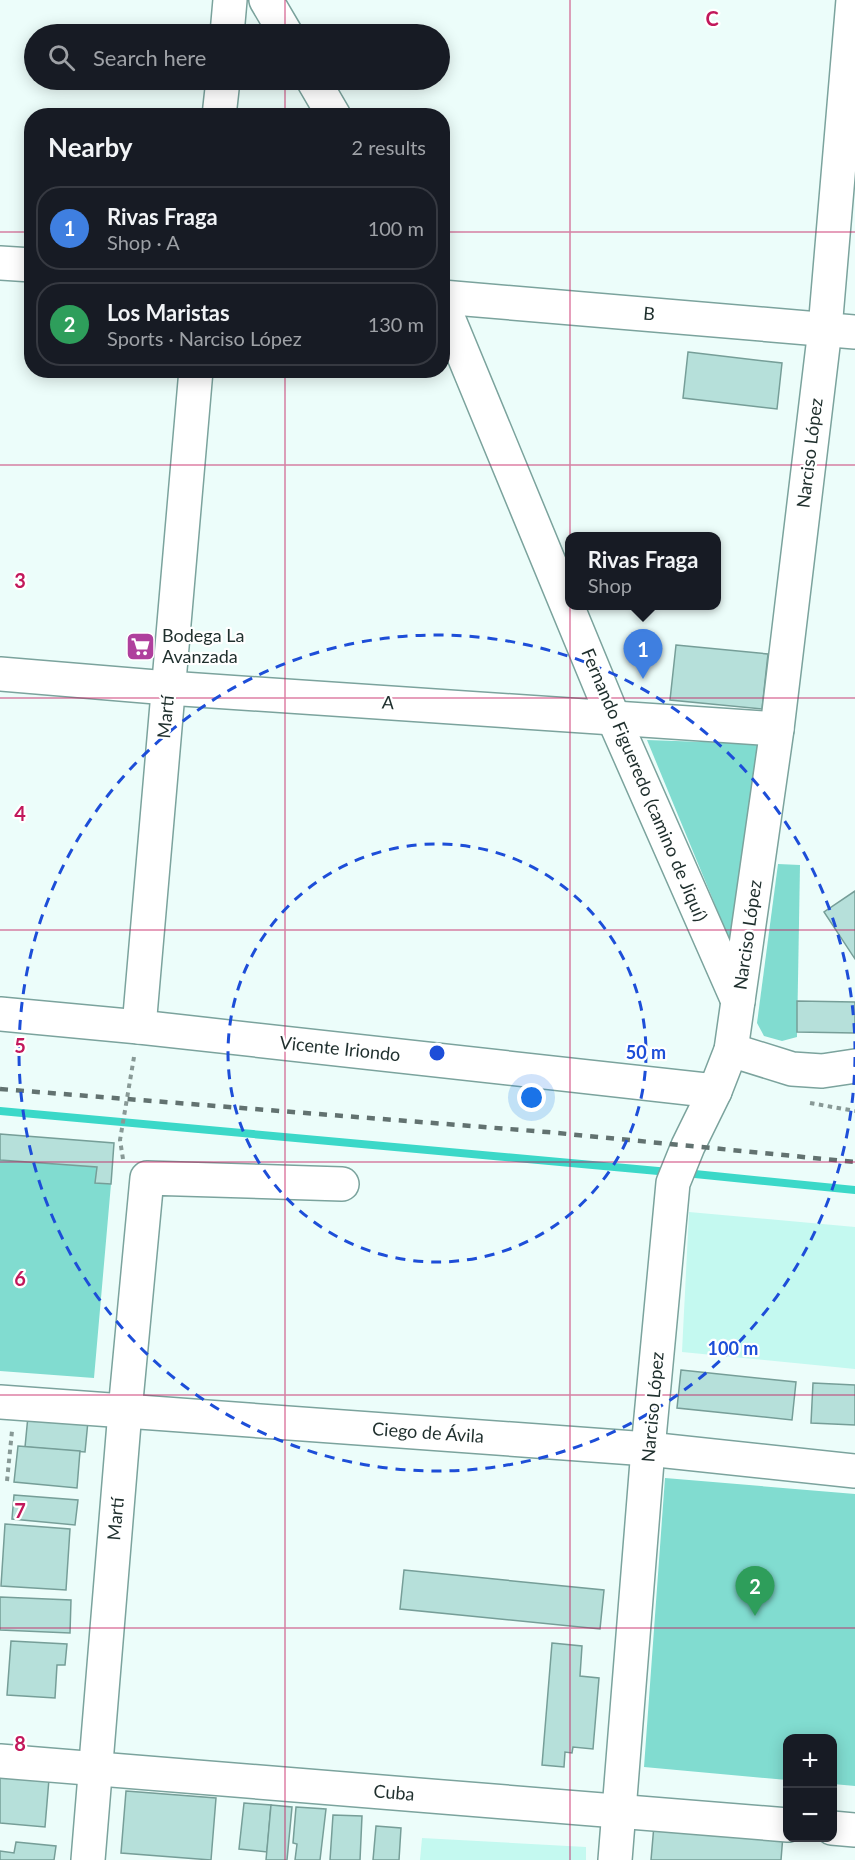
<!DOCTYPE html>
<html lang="en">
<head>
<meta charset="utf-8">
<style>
	:root { --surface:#171b24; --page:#242831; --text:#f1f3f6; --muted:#9ea1a6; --line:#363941; --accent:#db2777 }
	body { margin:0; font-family:Lato,sans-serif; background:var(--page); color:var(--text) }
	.controls { position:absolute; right:18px; bottom:18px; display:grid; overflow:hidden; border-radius:12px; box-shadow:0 3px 15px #0003 }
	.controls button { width:54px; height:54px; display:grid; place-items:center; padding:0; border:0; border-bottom:2px solid var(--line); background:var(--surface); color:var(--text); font:30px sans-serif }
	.you { position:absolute; left:532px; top:1098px; width:21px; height:21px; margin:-15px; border:4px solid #fff; border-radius:50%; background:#1a73e8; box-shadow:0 0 0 9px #1a73e833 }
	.badge { display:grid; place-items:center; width:39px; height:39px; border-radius:50%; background:var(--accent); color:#fff; font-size:20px; font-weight:700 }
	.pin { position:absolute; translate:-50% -50px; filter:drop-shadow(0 2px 3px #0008) }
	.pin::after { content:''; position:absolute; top:32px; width:21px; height:18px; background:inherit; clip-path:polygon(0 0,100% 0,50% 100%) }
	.popup { position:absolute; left:565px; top:532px; width:156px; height:78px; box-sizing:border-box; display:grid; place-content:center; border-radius:12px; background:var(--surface); filter:drop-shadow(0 2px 4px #0005); font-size:20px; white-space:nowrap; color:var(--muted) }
	.popup b { font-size:22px; color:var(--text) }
	.popup::after { content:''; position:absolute; left:50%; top:100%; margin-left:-12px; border:12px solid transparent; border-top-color:var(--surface) }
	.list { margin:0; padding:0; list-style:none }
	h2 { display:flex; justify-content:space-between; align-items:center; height:78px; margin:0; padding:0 24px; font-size:26px }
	h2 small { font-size:20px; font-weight:400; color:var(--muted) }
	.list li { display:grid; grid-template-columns:39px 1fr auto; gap:18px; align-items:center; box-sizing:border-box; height:84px; margin:0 12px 12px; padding:0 12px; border:2px solid var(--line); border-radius:24px }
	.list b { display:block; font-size:22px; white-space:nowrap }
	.list p { margin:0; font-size:20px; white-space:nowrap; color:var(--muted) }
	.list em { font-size:20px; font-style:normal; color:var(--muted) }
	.icon { flex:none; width:33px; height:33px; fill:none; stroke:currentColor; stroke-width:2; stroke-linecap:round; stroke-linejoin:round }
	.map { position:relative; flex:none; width:855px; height:1860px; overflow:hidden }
	.search { position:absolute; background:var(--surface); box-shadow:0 3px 15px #0003; left:24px; top:24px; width:426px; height:66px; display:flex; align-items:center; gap:15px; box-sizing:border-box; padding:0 21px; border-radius:33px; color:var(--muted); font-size:22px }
	.panel { position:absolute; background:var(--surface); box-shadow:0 3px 15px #0003; left:24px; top:108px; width:426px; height:270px; border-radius:24px }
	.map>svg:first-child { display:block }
	.built { fill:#c4f9f0 }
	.green { fill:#81dcd0 }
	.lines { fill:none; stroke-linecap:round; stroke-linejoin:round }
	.stream { stroke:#3bd8c8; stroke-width:8 }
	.building { fill:#b6e0da; stroke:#769e98; stroke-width:1.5 }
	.minor-casing { stroke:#7ba39d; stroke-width:36 }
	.path { stroke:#889996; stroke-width:4; stroke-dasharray:4.5 4.5; stroke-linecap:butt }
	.minor { stroke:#fff; stroke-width:33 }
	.rail { stroke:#627270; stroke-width:4.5; stroke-dasharray:8 8; stroke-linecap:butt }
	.grid { fill:none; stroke:#c2185b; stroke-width:1.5; stroke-opacity:0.55 }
	.ring { fill:none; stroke:#1d4ed8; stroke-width:3; stroke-dasharray:10 8 }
	.labels { text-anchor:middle; stroke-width:4.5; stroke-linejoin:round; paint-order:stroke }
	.street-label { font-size:18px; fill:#1f2f2d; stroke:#fff }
	.poi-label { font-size:18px; fill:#1f2f2d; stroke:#fff; text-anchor:start }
	.grid-label { font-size:20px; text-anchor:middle; font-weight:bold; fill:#c2185b; stroke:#fff; stroke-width:4.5; stroke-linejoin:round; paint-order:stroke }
	.centre { fill:#1d4ed8; stroke:#fff; stroke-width:3 }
	.ring-label { font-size:18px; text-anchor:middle; font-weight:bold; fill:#1d4ed8; stroke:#fff; stroke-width:4.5; stroke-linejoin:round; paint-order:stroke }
</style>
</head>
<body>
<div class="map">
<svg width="855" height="1860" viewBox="0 0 855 1860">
	<rect width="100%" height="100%" fill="#ecfdfa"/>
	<g class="built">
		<polygon points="689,1212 855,1227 855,1369 682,1352"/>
		<polygon points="422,1838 586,1847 586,1860 420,1860"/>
	</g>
	<g class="green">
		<polygon points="647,740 761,744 730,941"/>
		<polygon points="778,864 800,865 797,1037 782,1041 764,1036 757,1023"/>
		<polygon points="0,1160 97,1167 96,1182 111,1184 94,1378 0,1371"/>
		<polygon points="665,1478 855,1494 855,1786 833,1784 832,1738 788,1738 787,1780 644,1767"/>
	</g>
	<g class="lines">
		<g class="stream">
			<polyline points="0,1111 669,1172"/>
			<polyline points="685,1173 855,1190"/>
		</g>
	</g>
	<g class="building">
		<polygon points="688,352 782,363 777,409 683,398"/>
		<polygon points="676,645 768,654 762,709 670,700"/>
		<polygon points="855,891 855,959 824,912"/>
		<polygon points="797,1001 855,1002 855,1033 797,1032"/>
		<polygon points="0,1134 114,1143 111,1184 95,1183 97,1167 0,1160"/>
		<polygon points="681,1370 796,1382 792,1420 677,1408"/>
		<polygon points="813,1383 855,1385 855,1425 811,1423"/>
		<polygon points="28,1416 88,1421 85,1452 25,1447"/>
		<polygon points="18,1446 80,1451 77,1488 14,1482"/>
		<polygon points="14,1495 78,1500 75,1525 12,1519"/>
		<polygon points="5,1524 70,1529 66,1590 1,1586"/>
		<polygon points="404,1570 604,1590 600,1629 400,1609"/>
		<polygon points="0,1597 71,1600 70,1633 0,1630"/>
		<polygon points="11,1641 67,1644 65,1665 57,1665 55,1698 7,1695"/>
		<polygon points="552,1643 582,1646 580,1676 599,1678 593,1749 573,1747 572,1753 565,1752 564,1767 542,1765"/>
		<polygon points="0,1775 49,1779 45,1827 0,1823"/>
		<polygon points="126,1791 216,1798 211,1860 121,1853"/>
		<polygon points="244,1803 271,1805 267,1852 239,1849"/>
		<polygon points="271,1805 292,1807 287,1860 266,1860"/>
		<polygon points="296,1807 326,1809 320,1860 295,1860 297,1844 293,1843"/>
		<polygon points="333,1815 362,1816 360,1860 330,1860"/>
		<polygon points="654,1825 783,1835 781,1860 651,1860"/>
		<polygon points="376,1826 401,1828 399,1860 373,1860"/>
		<polygon points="16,1842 56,1846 54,1860 0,1860 0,1851 14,1853"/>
	</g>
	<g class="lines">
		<defs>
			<g id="minor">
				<polyline points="266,0 286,34"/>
				<polyline points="227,34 230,0"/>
				<polyline points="313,80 334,116"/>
				<polyline points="219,116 223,80"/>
				<polyline points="0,263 32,265"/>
				<polyline points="442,297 855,332"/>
				<polyline points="442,303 613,717 738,1001"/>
				<polyline points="0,674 168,688 777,729"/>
				<polyline points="0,1014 139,1027 715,1091"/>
				<polyline points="139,1027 196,370"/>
				<polyline points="731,1050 792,1069 822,1071 855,1066"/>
				<polyline points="0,1402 648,1449 855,1471"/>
				<polyline points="0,1761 788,1825"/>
				<polyline points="832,1828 855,1830"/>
				<polyline points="88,1860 125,1411 147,1178 342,1184"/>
				<polyline points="615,1860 648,1449 673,1183 688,1146 715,1091 731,1050 738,1001 777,729 825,329 853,0"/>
			</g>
		</defs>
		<use href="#minor" class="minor-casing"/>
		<g class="path">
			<polyline points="810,1103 855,1111"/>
			<polyline points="123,1159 120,1140 134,1057"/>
			<polyline points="7,1481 12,1431"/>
		</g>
		<use href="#minor" class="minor"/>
		<polyline class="rail" points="0,1089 547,1132 855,1162"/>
	</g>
	<path class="grid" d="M285,0V34M570,0V1860M285,80V116M0,232H32M442,232H855M285,370V1860M0,465H855M0,698H855M0,930H855M0,1162H855M0,1395H855M0,1628H855"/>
	<g class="ring">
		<circle cx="437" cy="1053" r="209"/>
		<path d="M855 1057A418 418 0 1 1 855 1049"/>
	</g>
	<defs>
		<symbol id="supermarket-square" viewBox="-11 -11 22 22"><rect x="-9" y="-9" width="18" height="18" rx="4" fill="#af409d" stroke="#fff"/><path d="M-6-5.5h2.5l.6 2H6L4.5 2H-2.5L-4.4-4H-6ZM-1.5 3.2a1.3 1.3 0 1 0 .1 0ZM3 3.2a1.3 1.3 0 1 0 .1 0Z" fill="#fff"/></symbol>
	</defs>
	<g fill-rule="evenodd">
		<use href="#supermarket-square" x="124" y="630" width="33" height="33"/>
	</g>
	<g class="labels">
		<g class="street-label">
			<text transform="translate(649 314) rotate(5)" y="6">B</text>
			<text transform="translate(810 453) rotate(-83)" y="6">Narciso López</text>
			<text transform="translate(388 703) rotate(4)" y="6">A</text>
			<text transform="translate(166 717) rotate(-85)" y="6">Martí</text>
			<text transform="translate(644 785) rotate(67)" y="6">Fernando Figueredo (camino de Jiquí)</text>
			<text transform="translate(748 935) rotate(-82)" y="6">Narciso López</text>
			<text transform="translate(340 1049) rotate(6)" y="6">Vicente Iriondo</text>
			<text transform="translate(653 1407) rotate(-85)" y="6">Narciso López</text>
			<text transform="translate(428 1433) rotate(4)" y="6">Ciego de Ávila</text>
			<text transform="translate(116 1519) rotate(-85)" y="6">Martí</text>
			<text transform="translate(394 1793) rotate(5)" y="6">Cuba</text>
		</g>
		<g class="poi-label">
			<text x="162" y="642">Bodega La<tspan x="162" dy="21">Avanzada</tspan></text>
		</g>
	</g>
	<g class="grid-label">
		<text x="712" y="26">C</text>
		<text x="20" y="588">3</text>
		<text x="20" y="821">4</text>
		<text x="20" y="1053">5</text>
		<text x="20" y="1286">6</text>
		<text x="20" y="1518">7</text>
		<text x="20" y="1751">8</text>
	</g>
	<circle cx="437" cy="1053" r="9" class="centre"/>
	<g class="ring-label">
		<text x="646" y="1059">50 m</text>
		<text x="733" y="1355">100 m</text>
	</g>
</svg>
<div class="controls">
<button>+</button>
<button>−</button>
</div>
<div class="you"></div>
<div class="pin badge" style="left:643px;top:679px;background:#3f7fe0">1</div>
<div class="popup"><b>Rivas Fraga</b>Shop</div>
<div class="pin badge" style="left:755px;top:1616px;background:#2e9e5b">2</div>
<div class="search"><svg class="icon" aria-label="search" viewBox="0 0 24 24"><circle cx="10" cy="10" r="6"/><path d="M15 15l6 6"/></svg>Search here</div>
<section class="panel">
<h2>Nearby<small>2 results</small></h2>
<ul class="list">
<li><span class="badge" style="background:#3f7fe0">1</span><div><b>Rivas Fraga</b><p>Shop · A</p></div><em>100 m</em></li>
<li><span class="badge" style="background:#2e9e5b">2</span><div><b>Los Maristas</b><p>Sports · Narciso López</p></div><em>130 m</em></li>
</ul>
</section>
</div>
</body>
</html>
